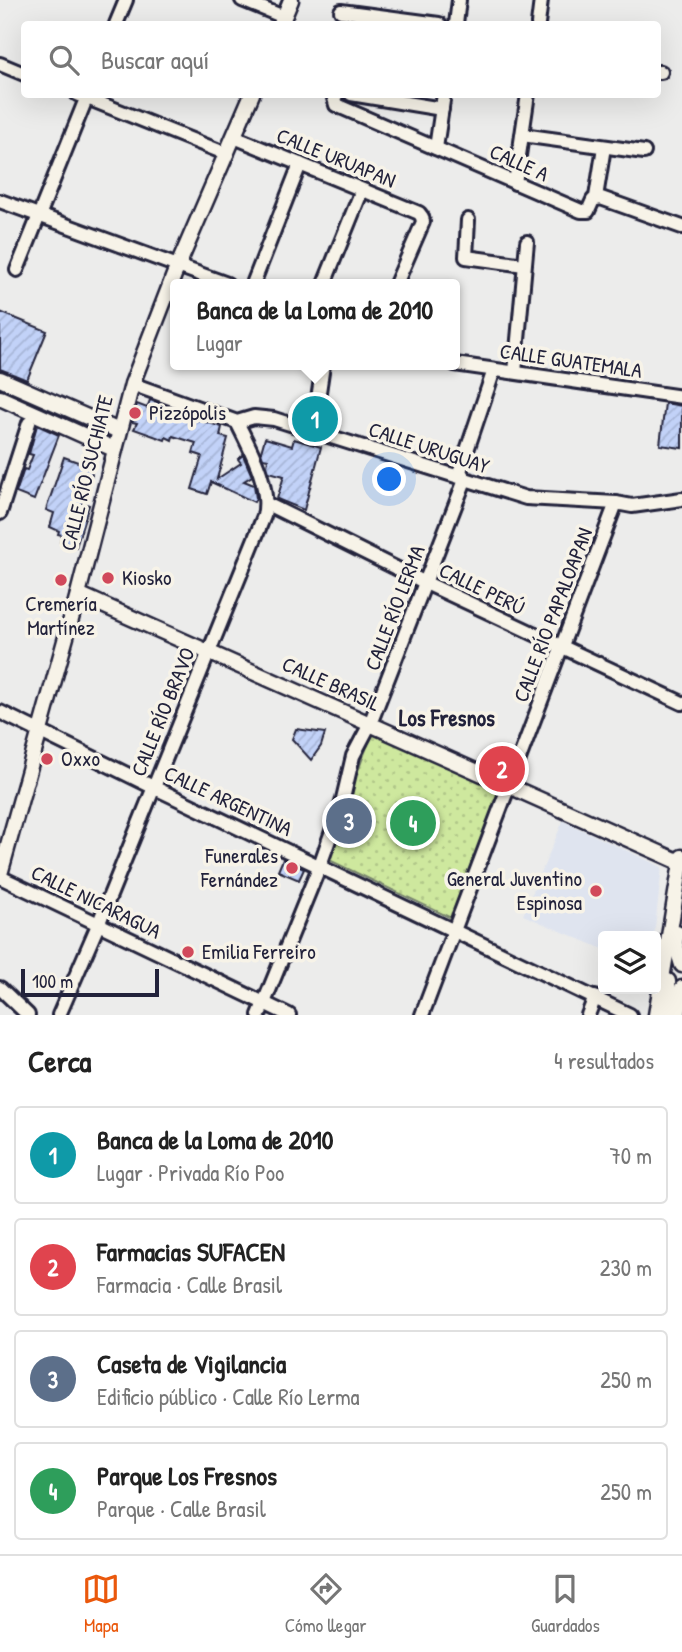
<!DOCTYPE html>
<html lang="es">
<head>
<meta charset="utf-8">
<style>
	:root { --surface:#fff; --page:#f6f6f6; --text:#222; --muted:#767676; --line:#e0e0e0; --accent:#ea580c }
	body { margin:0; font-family:"Patrick Hand",sans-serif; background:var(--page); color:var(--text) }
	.controls { position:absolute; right:21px; bottom:21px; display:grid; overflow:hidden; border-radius:7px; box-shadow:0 7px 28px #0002 }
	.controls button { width:63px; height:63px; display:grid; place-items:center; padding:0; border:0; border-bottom:2px solid var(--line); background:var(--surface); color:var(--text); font:35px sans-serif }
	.scale { position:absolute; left:21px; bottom:18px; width:138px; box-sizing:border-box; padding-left:7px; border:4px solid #22223b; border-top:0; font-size:19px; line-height:24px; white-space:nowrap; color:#22223b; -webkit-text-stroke:5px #f7f3e8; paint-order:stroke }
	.you { position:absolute; left:390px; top:480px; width:24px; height:24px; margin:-18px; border:5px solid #fff; border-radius:50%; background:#1a73e8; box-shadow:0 0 0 10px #1a73e833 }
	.badge { display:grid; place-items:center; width:46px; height:46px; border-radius:50%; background:var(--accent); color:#fff; font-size:23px; font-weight:700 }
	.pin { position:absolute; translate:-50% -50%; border:4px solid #fff; box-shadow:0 2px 7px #0006 }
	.popup { position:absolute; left:170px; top:279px; width:290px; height:91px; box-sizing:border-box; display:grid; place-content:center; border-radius:7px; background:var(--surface); filter:drop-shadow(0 2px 5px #0005); font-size:23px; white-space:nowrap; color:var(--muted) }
	.popup b { font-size:26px; color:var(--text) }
	.popup::after { content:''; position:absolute; left:50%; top:100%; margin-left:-14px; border:14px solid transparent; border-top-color:var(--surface) }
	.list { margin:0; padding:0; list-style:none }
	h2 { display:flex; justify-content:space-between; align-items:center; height:91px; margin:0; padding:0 28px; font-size:30px }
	h2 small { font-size:23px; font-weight:400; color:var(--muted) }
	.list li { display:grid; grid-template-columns:46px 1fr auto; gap:21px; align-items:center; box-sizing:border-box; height:98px; margin:0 14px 14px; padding:0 14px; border:2px solid var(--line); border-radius:7px }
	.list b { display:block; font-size:26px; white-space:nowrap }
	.list p { margin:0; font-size:23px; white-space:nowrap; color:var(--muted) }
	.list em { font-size:23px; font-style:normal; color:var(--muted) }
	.icon { flex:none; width:38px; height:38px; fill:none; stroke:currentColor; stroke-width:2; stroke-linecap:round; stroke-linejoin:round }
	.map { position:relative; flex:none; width:682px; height:1015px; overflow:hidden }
	.search { position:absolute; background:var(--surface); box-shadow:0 7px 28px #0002; left:21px; right:21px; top:21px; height:77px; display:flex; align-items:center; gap:18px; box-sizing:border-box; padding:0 24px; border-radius:7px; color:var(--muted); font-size:26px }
	.sheet { height:539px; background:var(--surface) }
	nav { display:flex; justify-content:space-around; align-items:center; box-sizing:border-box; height:98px; border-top:2px solid var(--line); background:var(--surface); font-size:19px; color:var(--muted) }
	nav a { display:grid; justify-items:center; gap:4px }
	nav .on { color:var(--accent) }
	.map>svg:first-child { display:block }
	.built { fill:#dfe4ef }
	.grass { fill:#cee89e; stroke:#78856c; stroke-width:2 }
	.park { fill:url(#park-dots); stroke:#78856c; stroke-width:2 }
	.building { fill:url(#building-hatch); stroke:#22223b; stroke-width:2 }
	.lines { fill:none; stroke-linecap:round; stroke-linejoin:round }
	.minor-casing { stroke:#22223b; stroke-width:18 }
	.major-casing { stroke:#22223b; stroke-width:19 }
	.minor { stroke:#f7f3e8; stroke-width:12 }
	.major { stroke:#f7f3e8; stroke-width:14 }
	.poi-dot { fill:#d1495b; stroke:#f7f3e8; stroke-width:2.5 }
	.labels { text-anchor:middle; stroke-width:7; stroke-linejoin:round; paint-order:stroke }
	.street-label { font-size:21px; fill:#22223b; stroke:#f7f3e8 }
	.poi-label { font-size:21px; fill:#22223b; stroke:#f7f3e8; text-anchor:start }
	.neighbourhood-label { font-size:23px; font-weight:bold; fill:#22223b; stroke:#f7f3e8 }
</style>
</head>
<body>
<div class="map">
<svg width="682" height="1015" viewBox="0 0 682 1015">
	<defs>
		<pattern id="park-dots" width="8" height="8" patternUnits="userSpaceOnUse" patternTransform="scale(1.75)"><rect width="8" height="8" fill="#cee89e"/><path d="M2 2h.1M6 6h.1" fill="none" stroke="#b1c789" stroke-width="1.8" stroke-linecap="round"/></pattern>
		<pattern id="building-hatch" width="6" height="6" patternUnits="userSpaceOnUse" patternTransform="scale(1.75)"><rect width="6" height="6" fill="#c2d2f8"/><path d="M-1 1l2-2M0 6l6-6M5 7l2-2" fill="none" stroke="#a6b4d6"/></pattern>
	</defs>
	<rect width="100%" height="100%" fill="#ececeb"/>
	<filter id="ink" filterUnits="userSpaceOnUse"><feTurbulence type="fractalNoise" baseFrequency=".0143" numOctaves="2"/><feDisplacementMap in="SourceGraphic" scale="14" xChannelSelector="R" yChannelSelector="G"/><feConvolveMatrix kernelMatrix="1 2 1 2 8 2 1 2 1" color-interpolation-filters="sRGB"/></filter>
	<g filter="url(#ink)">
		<polygon class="built" points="563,821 662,867 654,936 603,936 603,949 523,915"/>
		<polygon class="grass" points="8,388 104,432 104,434 100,436 8,393 6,390"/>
		<polygon class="park" points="373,731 501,789 451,918 325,858"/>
		<g class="building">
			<polygon points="0,312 47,331 27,380 0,369"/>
			<polygon points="150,400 176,409 175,413 191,419 191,417 222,427 220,436 228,438 217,479 241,463 238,459 243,455 252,476 244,481 254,485 256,498 254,502 211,482 207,494 192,489 202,456 193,453 196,443 173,436 172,440 166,437 165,440 134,429 137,423 132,422 137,404 147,408"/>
			<polygon points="665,403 682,406 682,448 660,445"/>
			<polygon points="37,425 59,435 34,500 16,493 24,469 27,470 33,455 29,454"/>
			<polygon points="265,438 292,446 294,439 321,447 304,510 277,499 284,476 269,472 267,466 268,459 263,458 261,452"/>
			<polygon points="64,457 89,466 92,474 82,503 89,505 76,547 60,542 62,535 58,534 59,531 50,527 54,513 46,510"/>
			<polygon points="296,729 325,733 321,746 311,760 292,739"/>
			<polygon points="283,859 304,869 299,880 278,871"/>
		</g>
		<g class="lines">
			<defs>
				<g id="minor">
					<polyline points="242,0 284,17"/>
					<polyline points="341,11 439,24"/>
					<polyline points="116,24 126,0"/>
					<polyline points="456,24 459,0"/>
					<polyline points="538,24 541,0"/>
					<polyline points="0,64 24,74"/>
					<polyline points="658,72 661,72"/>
					<polyline points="77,94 227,154"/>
					<polyline points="337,94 334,98 336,105 581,211 588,211 593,200 601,198 682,227"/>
					<polyline points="351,94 442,109"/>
					<polyline points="522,135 644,152"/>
					<polyline points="234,137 419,213 422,217 423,222 396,284"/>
					<polyline points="436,148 444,94"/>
					<polyline points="515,183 528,94"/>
					<polyline points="596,197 604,147"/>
					<polyline points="0,201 227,284"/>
					<polyline points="468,220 466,257 524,265"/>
					<polyline points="17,270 88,94"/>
					<polyline points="253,284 300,164"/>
					<polyline points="324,284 362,190"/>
					<polyline points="455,364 682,397"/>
					<polyline points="515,372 527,242"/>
					<polyline points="132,384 237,422 254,417 274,419 526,498 616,503 632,506 682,499"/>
					<polyline points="315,419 323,365"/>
					<polyline points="267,504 426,583 682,703"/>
					<polyline points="0,513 29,423"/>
					<polyline points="0,712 153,787 630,1015"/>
					<polyline points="0,877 289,1015"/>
					<polyline points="0,988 28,1015"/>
					<path d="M59,1015L98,925L264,516C271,485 250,449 237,422"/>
					<polyline points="259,1015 320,865 342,803 353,756 370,724 465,480 460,471 494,370"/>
					<polyline points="422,1015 616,503"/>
					<polyline points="588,1015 595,997"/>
				</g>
				<g id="major">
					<polyline points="281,24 291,0"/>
					<polyline points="0,379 119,431"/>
					<polyline points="0,398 114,449"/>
					<polyline points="78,594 682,863"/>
					<polyline points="0,874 78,594 132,384 174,275 252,94"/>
					<polyline points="677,933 675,943 682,965"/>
					<polyline points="668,981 669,1015"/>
					<polyline points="656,1015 682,857"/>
					<polyline points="678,1015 682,988"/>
				</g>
			</defs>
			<use href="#minor" class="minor-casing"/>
			<use href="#major" class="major-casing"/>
			<use href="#minor" class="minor"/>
			<use href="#major" class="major"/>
		</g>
	</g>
	<g class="poi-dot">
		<circle cx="135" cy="413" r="7"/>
		<circle cx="108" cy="578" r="7"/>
		<circle cx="61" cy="580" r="7"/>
		<circle cx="47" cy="759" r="7"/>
		<circle cx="292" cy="868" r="7"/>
		<circle cx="596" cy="891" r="7"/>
		<circle cx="188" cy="952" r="7"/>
	</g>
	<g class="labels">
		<g class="street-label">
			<text transform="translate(336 158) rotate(22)" y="7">CALLE URUAPAN</text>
			<text transform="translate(519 163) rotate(24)" y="7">CALLE A</text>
			<text transform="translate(571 361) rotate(8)" y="7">CALLE GUATEMALA</text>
			<text transform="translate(429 448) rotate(18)" y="7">CALLE URUGUAY</text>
			<text transform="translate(87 473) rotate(-76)" y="7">CALLE RÍO SUCHIATE</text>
			<text transform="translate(482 589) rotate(26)" y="7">CALLE PERÚ</text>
			<text transform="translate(395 608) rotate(-69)" y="7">CALLE RÍO LERMA</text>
			<text transform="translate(553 615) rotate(-69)" y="7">CALLE RÍO PAPALOAPAN</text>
			<text transform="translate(331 684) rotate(24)" y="7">CALLE BRASIL</text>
			<text transform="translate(163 712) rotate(-68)" y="7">CALLE RÍO BRAVO</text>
			<text transform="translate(228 801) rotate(25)" y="7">CALLE ARGENTINA</text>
			<text transform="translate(96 902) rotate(26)" y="7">CALLE NICARAGUA</text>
		</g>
		<g class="poi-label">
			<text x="149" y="420">Pizzópolis</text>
			<text x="122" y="585">Kiosko</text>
			<text x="61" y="611" text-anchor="middle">Cremería<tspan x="61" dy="24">Martínez</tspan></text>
			<text x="61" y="766">Oxxo</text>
			<text x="278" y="863" text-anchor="end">Funerales<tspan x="278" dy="24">Fernández</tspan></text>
			<text x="582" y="886" text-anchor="end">General Juventino<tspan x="582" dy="24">Espinosa</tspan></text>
			<text x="202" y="959">Emilia Ferreiro</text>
		</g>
		<g class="neighbourhood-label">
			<text x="447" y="726">Los Fresnos</text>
		</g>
	</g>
</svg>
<div class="controls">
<button><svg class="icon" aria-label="layers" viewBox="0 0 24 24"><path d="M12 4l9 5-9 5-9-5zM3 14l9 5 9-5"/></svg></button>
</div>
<div class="scale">100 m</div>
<div class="you"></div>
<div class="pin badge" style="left:315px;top:419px;background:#0f9aa8">1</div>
<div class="popup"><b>Banca de la Loma de 2010</b>Lugar</div>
<div class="pin badge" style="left:502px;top:769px;background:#e0444e">2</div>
<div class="pin badge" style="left:349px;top:821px;background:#5c6f8a">3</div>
<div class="pin badge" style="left:413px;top:823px;background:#2e9e5b">4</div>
<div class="search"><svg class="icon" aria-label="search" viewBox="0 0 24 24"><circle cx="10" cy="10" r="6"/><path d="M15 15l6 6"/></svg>Buscar aquí</div>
</div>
<section class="sheet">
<h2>Cerca<small>4 resultados</small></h2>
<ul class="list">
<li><span class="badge" style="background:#0f9aa8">1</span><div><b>Banca de la Loma de 2010</b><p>Lugar · Privada Río Poo</p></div><em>70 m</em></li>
<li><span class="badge" style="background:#e0444e">2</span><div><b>Farmacias SUFACEN</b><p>Farmacia · Calle Brasil</p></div><em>230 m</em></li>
<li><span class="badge" style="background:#5c6f8a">3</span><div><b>Caseta de Vigilancia</b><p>Edificio público · Calle Río Lerma</p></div><em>250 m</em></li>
<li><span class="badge" style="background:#2e9e5b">4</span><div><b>Parque Los Fresnos</b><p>Parque · Calle Brasil</p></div><em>250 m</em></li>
</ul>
</section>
<nav>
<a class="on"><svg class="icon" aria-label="map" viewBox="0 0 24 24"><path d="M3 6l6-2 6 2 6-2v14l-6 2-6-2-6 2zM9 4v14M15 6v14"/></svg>Mapa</a>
<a><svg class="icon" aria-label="directions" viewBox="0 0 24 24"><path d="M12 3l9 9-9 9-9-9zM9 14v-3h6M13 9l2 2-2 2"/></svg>Cómo llegar</a>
<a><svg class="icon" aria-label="saved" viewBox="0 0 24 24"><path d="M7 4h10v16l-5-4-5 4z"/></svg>Guardados</a>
</nav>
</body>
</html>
